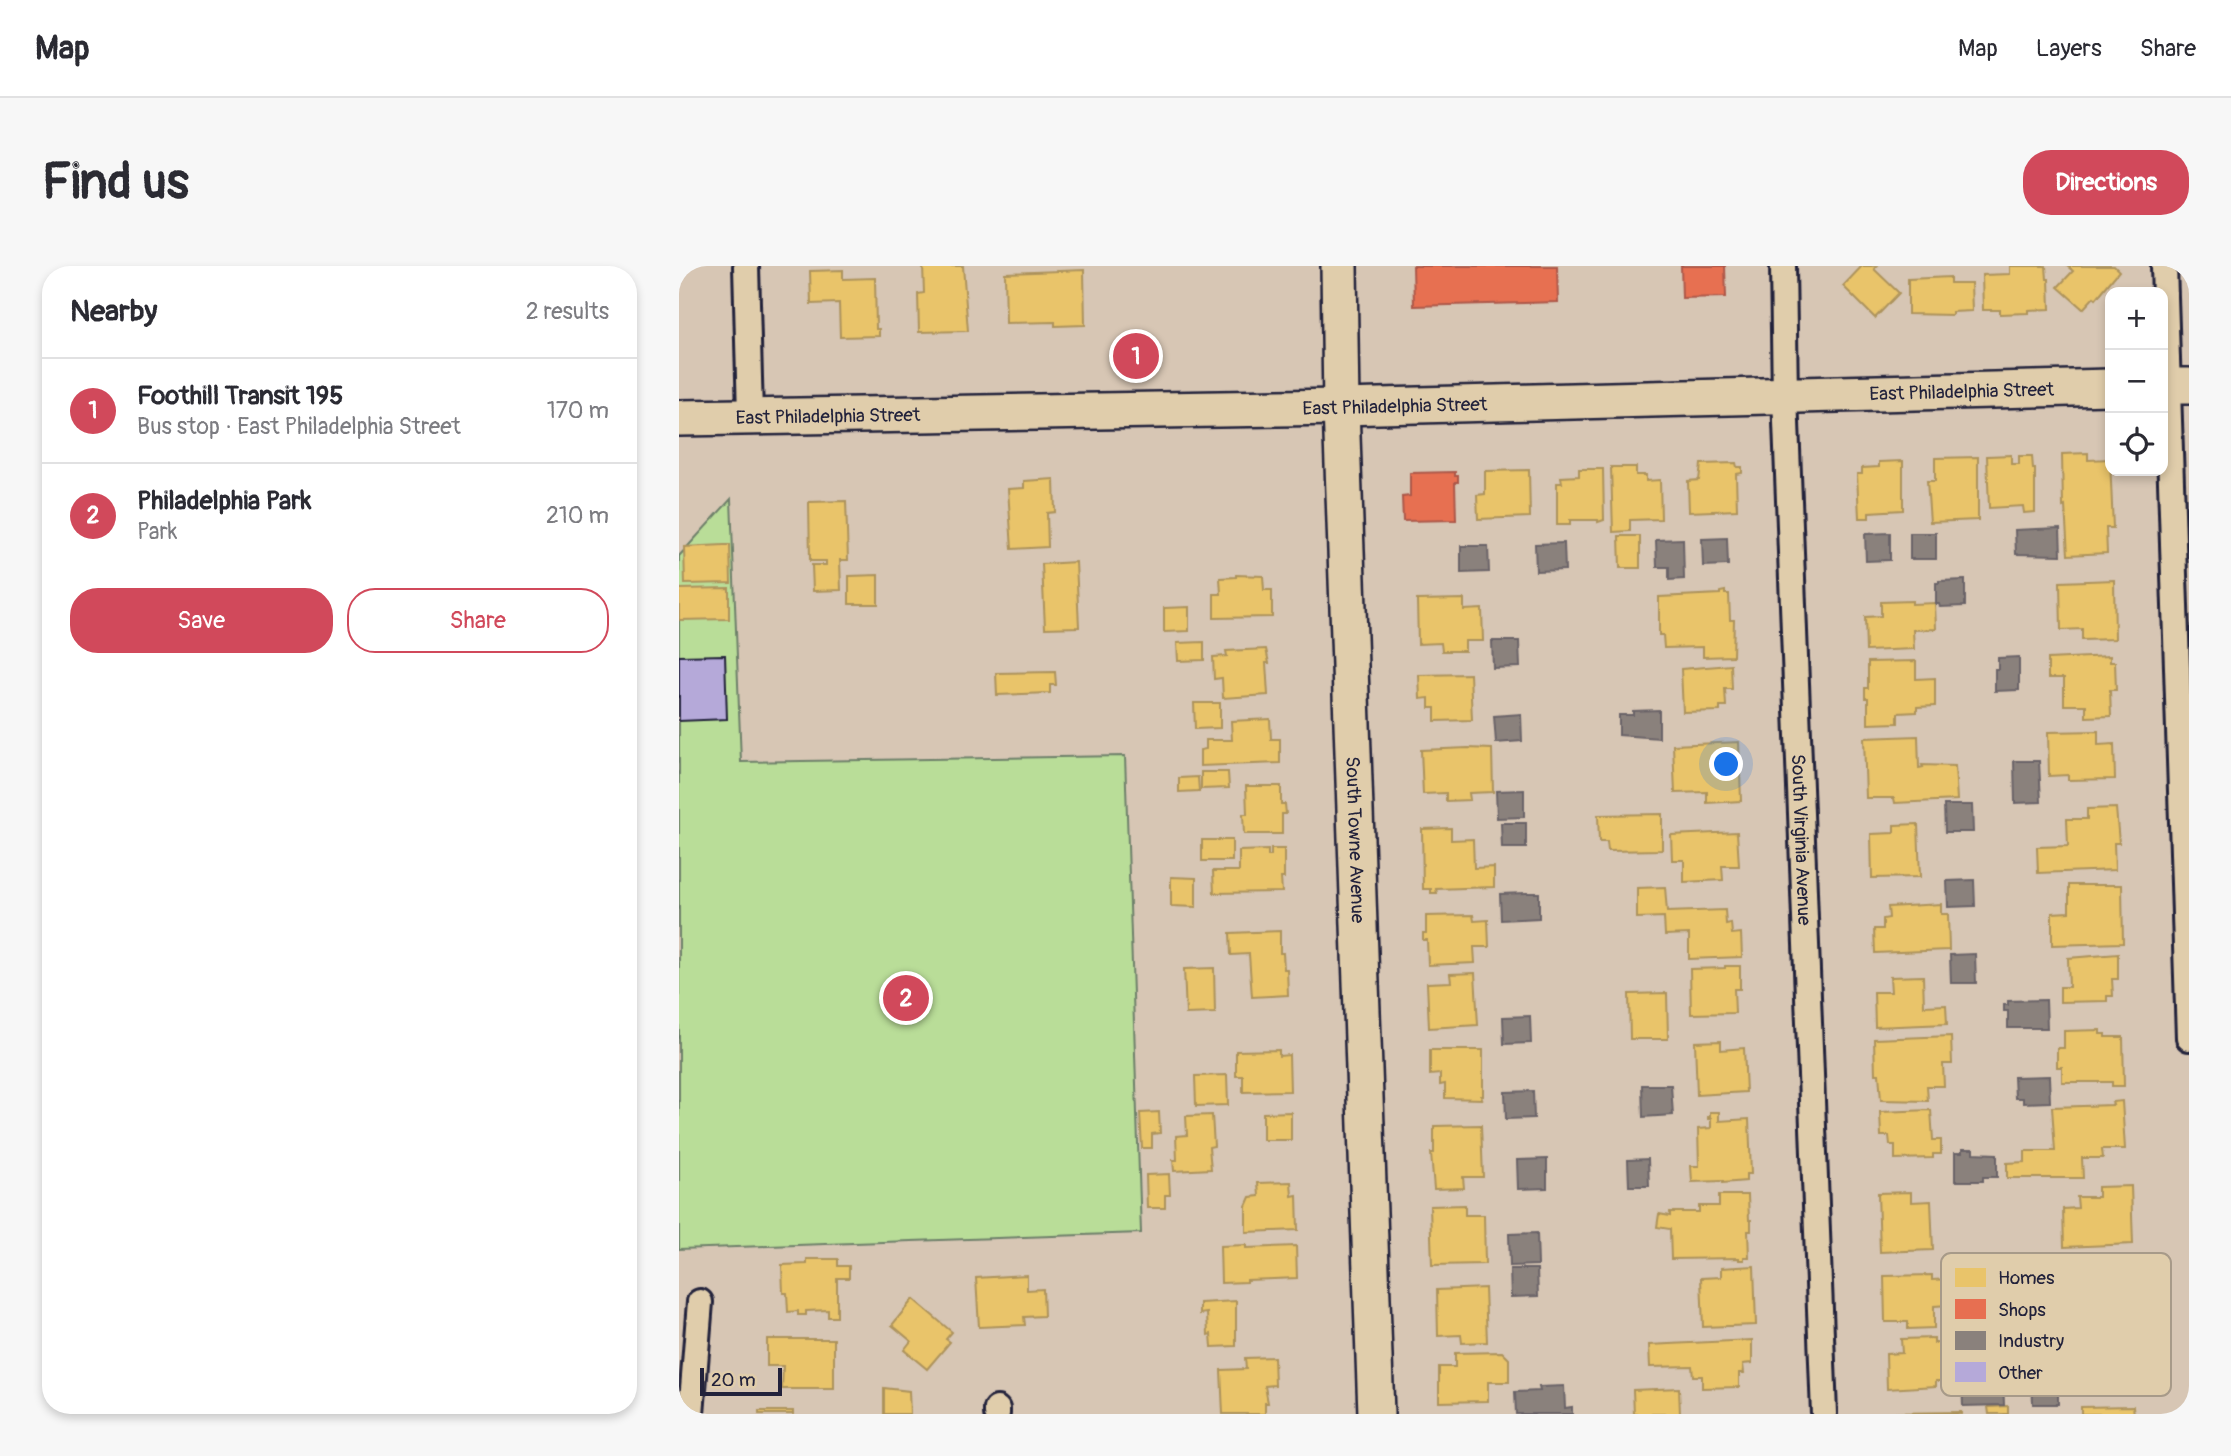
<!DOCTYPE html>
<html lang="en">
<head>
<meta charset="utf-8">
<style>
	:root { --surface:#fff; --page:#f7f7f7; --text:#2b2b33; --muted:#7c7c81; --line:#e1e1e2; --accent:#d1495b }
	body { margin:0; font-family:Pangolin,sans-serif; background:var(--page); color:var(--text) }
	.controls { position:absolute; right:21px; top:21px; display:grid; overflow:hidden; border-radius:14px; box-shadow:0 4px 10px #0003 }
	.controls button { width:63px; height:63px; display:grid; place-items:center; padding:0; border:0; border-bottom:2px solid var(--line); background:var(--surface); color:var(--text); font:35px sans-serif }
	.scale { position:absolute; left:21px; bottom:18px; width:82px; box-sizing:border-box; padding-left:7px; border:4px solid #22223b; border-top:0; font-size:19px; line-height:24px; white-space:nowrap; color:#22223b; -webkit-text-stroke:5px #e0cdab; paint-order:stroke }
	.you { position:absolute; left:1048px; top:499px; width:24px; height:24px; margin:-18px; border:5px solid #fff; border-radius:50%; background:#1a73e8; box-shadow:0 0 0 10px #1a73e833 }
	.badge { display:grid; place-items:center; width:46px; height:46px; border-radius:50%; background:var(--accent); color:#fff; font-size:23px; font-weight:700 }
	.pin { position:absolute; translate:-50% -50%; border:4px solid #fff; box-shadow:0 2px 7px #0006 }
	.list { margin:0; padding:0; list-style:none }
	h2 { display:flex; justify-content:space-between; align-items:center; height:91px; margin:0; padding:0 28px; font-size:30px }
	h2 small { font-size:23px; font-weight:400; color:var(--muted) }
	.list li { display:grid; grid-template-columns:46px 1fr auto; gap:21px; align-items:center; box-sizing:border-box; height:105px; padding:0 28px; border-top:2px solid var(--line) }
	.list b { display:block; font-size:26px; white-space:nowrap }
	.list p { margin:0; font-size:23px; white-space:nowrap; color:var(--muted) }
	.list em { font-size:23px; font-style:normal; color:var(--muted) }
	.actions { display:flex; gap:14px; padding:21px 28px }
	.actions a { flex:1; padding:16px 0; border:2px solid var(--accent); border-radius:28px; text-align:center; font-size:24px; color:var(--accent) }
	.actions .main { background:var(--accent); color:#fff }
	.icon { flex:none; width:38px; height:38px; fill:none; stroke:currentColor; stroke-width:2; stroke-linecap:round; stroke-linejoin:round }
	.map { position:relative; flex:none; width:1510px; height:1148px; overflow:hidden; border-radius:28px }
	header { display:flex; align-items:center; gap:42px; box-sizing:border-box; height:98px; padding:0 35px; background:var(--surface); border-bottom:2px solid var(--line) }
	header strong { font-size:33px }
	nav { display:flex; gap:38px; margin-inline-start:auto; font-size:24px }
	.intro { display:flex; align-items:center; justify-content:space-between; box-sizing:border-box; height:168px; padding:0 42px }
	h1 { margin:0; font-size:49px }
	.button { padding:18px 32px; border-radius:28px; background:var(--accent); color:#fff; font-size:24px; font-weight:700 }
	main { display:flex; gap:42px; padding:0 42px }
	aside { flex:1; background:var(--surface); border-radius:28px; box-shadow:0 4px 10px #0003 }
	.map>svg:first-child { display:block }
	.green { fill:#b9dd98; stroke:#6e806a; stroke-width:2 }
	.homes { fill:#e9c46a; stroke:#ad935c; stroke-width:2 }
	.shops { fill:#e76f51; stroke:#ac584a; stroke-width:2 }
	.industry { fill:#8a817c; stroke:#6b6468; stroke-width:2 }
	.building { fill:#b5a9d9; stroke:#22223b; stroke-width:2 }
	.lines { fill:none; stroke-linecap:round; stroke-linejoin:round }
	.street-casing { stroke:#22223b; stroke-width:30 }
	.secondary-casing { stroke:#22223b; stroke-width:40 }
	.street { stroke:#e0cdab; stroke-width:24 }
	.secondary { stroke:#e0cdab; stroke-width:35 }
	.labels { text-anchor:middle; stroke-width:7; stroke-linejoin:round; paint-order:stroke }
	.street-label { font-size:19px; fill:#22223b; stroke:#e0cdab }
	.key { fill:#e0cdab; stroke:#a79a89; stroke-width:2 }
	.key-label { font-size:19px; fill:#22223b }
</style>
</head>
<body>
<header>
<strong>Map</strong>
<nav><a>Map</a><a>Layers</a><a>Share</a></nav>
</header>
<div class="intro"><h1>Find us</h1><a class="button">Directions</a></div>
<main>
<aside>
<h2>Nearby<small>2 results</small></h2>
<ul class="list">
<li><span class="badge">1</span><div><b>Foothill Transit 195</b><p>Bus stop · East Philadelphia Street</p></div><em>170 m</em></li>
<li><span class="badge">2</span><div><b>Philadelphia Park</b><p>Park</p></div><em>210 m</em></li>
</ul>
<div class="actions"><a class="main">Save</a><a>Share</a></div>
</aside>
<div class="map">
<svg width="1510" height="1148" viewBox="0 0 1510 1148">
	<rect width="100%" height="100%" fill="#d7c6b4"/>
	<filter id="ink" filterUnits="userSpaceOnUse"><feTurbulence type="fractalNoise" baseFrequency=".0143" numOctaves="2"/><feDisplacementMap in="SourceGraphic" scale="14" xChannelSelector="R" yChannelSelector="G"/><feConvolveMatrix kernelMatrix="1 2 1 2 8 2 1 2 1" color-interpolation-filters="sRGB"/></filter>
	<g filter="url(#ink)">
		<polygon class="green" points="52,233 62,496 446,490 462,967 0,983 0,290"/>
		<g class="homes">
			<polygon points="244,0 284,0 289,65 240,66 239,28 245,27"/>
			<polygon points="1183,0 1198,0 1195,3 1220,27 1196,52 1164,20"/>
			<polygon points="1331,0 1367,0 1368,13 1370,13 1371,43 1349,44 1349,47 1321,48 1321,44 1304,44 1303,9 1331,8"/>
			<polygon points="1388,0 1435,0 1440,5 1417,33 1415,31 1404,43 1379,21 1394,5"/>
			<polygon points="164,4 164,13 196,12 197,63 200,63 200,70 161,71 160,37 132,38 131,5"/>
			<polygon points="405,4 406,59 376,60 376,56 327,57 326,7"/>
			<polygon points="1271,11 1271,17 1292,17 1293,45 1273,46 1273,49 1229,48 1229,13"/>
			<polygon points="1409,187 1409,194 1431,193 1434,262 1427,262 1428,287 1389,289 1386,240 1384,241 1383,188"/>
			<polygon points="1332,189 1332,198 1340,198 1340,190 1353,190 1354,203 1356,203 1356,246 1345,247 1344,240 1310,242 1308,190"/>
			<polygon points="1299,191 1299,254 1251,256 1248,215 1256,215 1256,192"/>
			<polygon points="1224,195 1224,244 1190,246 1190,252 1180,252 1178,208 1183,208 1183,202 1200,201 1200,196"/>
			<polygon points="1057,197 1058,201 1063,201 1063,207 1057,208 1058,244 1010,246 1009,215 1020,214 1022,198"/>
			<polygon points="932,201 957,201 957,209 967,209 967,215 981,214 982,253 951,254 951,265 934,266"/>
			<polygon points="900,203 924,203 925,254 919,256 919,254 891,254 891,259 878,259 878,217 883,217 882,211 900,210"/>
			<polygon points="850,204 851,251 799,253 798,229 806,228 806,205"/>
			<polygon points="375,213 376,246 368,247 369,281 333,283 329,223 345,222 345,215"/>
			<polygon points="167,235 169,294 161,294 162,324 134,325 133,299 147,299 147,295 131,295 130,236"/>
			<polygon points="940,270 961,270 961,302 941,302"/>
			<polygon points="45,279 51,279 52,317 6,318 5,281"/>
			<polygon points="397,296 400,361 366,362 363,298"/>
			<polygon points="199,309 199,338 170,338 170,310"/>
			<polygon points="557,309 584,310 585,324 593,324 593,351 535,352 535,328 542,328 541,312 557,311"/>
			<polygon points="1435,314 1436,373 1403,374 1403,363 1382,364 1381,316"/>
			<polygon points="50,322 50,353 0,354 0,323"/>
			<polygon points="1046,325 1046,328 1050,328 1051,354 1055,354 1054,390 1024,391 1024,381 985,382 984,369 980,369 980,331 1041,328 1041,326"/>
			<polygon points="785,333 785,344 803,343 804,375 786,375 786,385 763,385 762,377 739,378 738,334"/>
			<polygon points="1233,335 1233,338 1256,337 1257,363 1234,364 1235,383 1187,385 1186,351 1202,350 1202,336"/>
			<polygon points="510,341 510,365 485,366 485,342"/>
			<polygon points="525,376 525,394 499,395 498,377"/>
			<polygon points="587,383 590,397 587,397 589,429 544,432 543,412 535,413 534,391 548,390 547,385"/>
			<polygon points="1431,390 1431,396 1436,396 1437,424 1431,424 1432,450 1407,451 1407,439 1385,439 1385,412 1369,412 1369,393"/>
			<polygon points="1237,395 1237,413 1256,412 1256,440 1238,441 1238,446 1219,447 1219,457 1189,458 1189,432 1186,432 1186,422 1189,422 1189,396"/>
			<polygon points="1052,399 1053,423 1046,423 1047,440 1041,440 1041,445 1004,446 1002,403"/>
			<polygon points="376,406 377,419 371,419 371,427 318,429 317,407"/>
			<polygon points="791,408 793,454 756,455 756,442 750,442 750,432 741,433 740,409"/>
			<polygon points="515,437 541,437 541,462 516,463"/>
			<polygon points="591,453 592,473 601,473 601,497 521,500 521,484 527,483 527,474 553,474 552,455"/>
			<polygon points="1419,465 1419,479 1435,478 1436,513 1389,514 1389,509 1370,510 1369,466"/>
			<polygon points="1239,470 1240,502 1244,501 1243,499 1276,500 1278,534 1216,537 1215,532 1187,532 1185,472"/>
			<polygon points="1060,476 1062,535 1028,537 1028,526 996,527 994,479"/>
			<polygon points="789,482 813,483 814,526 790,527 791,534 767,535 767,527 744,528 742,484"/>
			<polygon points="522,506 549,506 550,522 522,523"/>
			<polygon points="519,511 520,525 500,526 500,512"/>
			<polygon points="567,520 602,520 602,538 606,538 607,548 603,548 603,568 565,568 564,548 568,548"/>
			<polygon points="1437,542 1440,577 1435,577 1436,604 1359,607 1358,581 1389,580 1388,553 1408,553 1408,543"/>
			<polygon points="983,548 983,584 929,585 928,576 920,576 919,549"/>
			<polygon points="1239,558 1241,611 1193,612 1192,568 1215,567 1215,559"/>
			<polygon points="772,562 772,574 794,573 795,602 815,601 815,621 757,623 758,627 752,627 752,623 744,623 743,563"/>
			<polygon points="1058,566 1060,600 1043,600 1044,614 1005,616 1005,594 993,594 992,569"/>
			<rect x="523" y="574" width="30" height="21"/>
			<polygon points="592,583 605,583 605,612 602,612 603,626 535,627 534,605 560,605 560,585 589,584 589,590 592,590"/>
			<polygon points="492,611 517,612 517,641 492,640"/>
			<polygon points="1390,619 1443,619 1444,677 1373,679 1373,647 1390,646"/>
			<polygon points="986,621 988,646 1046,644 1047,658 1052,657 1053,668 1062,667 1063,691 1010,693 1010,668 986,669 985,651 958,652 958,622"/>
			<polygon points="1262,638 1262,648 1269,648 1270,684 1196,687 1195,663 1204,663 1204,653 1210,652 1209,641"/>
			<polygon points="794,649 795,655 809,654 810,681 795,681 796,697 749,699 748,674 744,674 744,667 747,667 747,650"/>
			<polygon points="601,665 601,687 604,687 605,703 608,703 609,729 573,731 570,688 552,689 551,667"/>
			<polygon points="1439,688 1439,713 1433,713 1434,730 1428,730 1428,735 1381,736 1381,721 1390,721 1389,692"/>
			<polygon points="1046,700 1061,700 1061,723 1055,723 1056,747 1012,748 1011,703 1046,702"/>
			<polygon points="535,702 536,747 507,748 505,703"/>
			<polygon points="796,707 799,759 750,762 748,717 772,716 771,708"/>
			<polygon points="1244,710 1245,740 1267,739 1268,758 1196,761 1195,726 1212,726 1211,711"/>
			<polygon points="988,727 989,773 951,773 950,728"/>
			<polygon points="1421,764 1421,768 1426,768 1426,771 1444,771 1445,820 1433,820 1433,816 1383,816 1383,801 1378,801 1378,782 1385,782 1385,765"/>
			<polygon points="1272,770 1273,798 1264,798 1265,820 1248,820 1249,835 1202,834 1200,808 1196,808 1195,773"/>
			<polygon points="1042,775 1042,784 1065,782 1067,826 1018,829 1016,776"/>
			<polygon points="600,784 600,790 610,789 611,825 564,826 564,810 557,810 557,785"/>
			<polygon points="751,784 804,784 804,830 802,830 803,833 766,832 766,818 761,819 761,808 751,809"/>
			<polygon points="548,809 549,839 517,840 516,810"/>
			<polygon points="1443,835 1446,883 1423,883 1424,892 1403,892 1404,912 1328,912 1328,897 1346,896 1346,885 1376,885 1373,841 1434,839 1433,836"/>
			<polygon points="1252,844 1254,874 1262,874 1262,888 1254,888 1254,892 1216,893 1216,879 1211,879 1210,870 1202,870 1201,846"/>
			<polygon points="480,846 481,867 473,868 473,882 463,882 461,847"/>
			<polygon points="612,846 612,874 584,874 584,847"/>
			<polygon points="1031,846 1040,846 1040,855 1070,853 1072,908 1067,908 1067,915 1044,917 1044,915 1013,916 1012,900 1020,900 1019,863 1032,862 1032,853 1029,853 1029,851 1031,851"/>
			<polygon points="533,849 535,880 530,881 532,903 495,905 494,894 498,894 497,870 508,869 507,850"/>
			<polygon points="802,859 804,911 784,911 785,922 755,923 752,887 755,887 755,860"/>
			<polygon points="490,908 491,929 486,929 486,942 468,942 467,909"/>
			<polygon points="612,916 613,930 618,929 619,964 567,966 567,940 571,931 580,930 579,917"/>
			<polygon points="1452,920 1454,978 1385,981 1384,943 1399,942 1398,931 1419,931 1419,921"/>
			<polygon points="1232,926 1232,936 1252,935 1254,984 1201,986 1199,927"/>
			<polygon points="1040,929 1069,929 1070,954 1072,954 1072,965 1069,965 1070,991 1065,991 1065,994 1060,994 1060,992 992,993 991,963 978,961 980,948 991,950 991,946 1020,946 1020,940 1040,940"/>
			<polygon points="786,939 786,949 805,949 806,998 753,999 751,940"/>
			<polygon points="567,979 567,982 617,980 618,1012 568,1014 568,1016 542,1017 541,980"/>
			<polygon points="128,993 159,993 159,1000 170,1000 170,1012 158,1012 158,1051 149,1051 149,1044 127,1045 127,1049 119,1049 119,1045 109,1046 108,1027 104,1027 103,999 128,998"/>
			<polygon points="1075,1000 1077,1059 1024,1061 1022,1012 1042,1011 1042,1002"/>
			<polygon points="348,1009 348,1024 364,1023 365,1050 345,1051 346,1059 300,1061 297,1012"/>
			<polygon points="1253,1009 1253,1014 1270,1013 1270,1039 1255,1040 1255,1062 1229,1063 1229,1056 1206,1056 1205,1010"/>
			<polygon points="806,1022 808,1076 783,1077 782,1069 759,1070 758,1024"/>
			<polygon points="234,1033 273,1066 267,1073 271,1076 248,1103 225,1084 232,1075 213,1059"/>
			<polygon points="557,1035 557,1080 533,1081 532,1068 529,1069 528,1047 521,1048 521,1037"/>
			<polygon points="1255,1072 1255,1077 1271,1077 1273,1115 1257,1115 1257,1120 1208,1123 1207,1088 1223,1087 1222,1073"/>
			<polygon points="88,1073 155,1073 155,1123 103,1123 104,1100 88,1100"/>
			<polygon points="1073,1074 1073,1097 1064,1098 1065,1107 1060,1107 1060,1121 1023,1122 1023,1110 1014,1110 1013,1100 971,1101 970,1079"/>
			<polygon points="823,1086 830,1093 830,1116 809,1116 809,1135 760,1136 760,1101 776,1101 776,1087"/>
			<polygon points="595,1091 596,1119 586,1120 589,1137 586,1137 586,1148 544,1148 542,1104 567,1103 566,1092"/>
			<polygon points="205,1122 230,1125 231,1148 205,1148"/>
			<polygon points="1000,1122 1001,1148 955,1148 954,1124"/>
			<polygon points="1329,1140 1329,1148 1310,1148 1309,1141"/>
			<polygon points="1454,1140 1455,1148 1402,1148 1402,1141"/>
			<rect x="80" y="1145" width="34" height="3"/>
			<polygon points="1282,1146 1282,1148 1211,1148 1211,1147"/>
		</g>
		<g class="shops">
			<polygon points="734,0 878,0 879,36 735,40"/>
			<polygon points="1002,0 1046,0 1047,31 1003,32"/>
			<polygon points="776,206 776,210 779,210 779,216 776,216 777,254 724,255 723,231 731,230 731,207"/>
		</g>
		<g class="industry">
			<polygon points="1381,262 1382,289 1337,288 1336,264"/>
			<polygon points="1211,267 1211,294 1187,295 1186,268"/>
			<rect x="1231" y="267" width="26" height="26"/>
			<polygon points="1048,272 1049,299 1024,300 1023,273"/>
			<polygon points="1004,273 1005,313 990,314 990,301 978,301 977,274"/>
			<polygon points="885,277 886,304 857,305 856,278"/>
			<polygon points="782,280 809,280 810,306 782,307"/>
			<polygon points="1286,314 1286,340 1261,341 1260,338 1257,338 1257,317 1260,317 1260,315"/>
			<polygon points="813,375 840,375 841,401 814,402"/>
			<polygon points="1340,391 1340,424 1316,425 1316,403 1319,403 1319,392"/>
			<polygon points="980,444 980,472 940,469 940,449 954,449 954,445"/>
			<polygon points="842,448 843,475 817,477 815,450"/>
			<polygon points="1335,495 1360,495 1362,536 1336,537"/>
			<polygon points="845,524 845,551 818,552 817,525"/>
			<polygon points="1265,539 1293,539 1294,566 1266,566"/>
			<polygon points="822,557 847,557 847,582 823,582"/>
			<polygon points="1295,614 1296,640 1269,641 1268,615"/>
			<polygon points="847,627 860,627 860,652 822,654 821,628"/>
			<polygon points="1296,688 1297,717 1272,717 1271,689"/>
			<polygon points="1367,734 1368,762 1329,762 1329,745 1325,745 1325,739 1329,739 1329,735"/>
			<polygon points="851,750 852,777 825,778 824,751"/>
			<polygon points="1370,810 1371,836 1344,837 1344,832 1336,832 1335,811"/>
			<polygon points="963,819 992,819 994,849 964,851"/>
			<polygon points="854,825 855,852 827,853 826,826"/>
			<polygon points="1283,883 1294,883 1294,887 1318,888 1318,911 1304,911 1304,915 1276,915 1276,887 1283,887"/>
			<polygon points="868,893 868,922 839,923 838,894"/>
			<polygon points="969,893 970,920 950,920 949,894"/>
			<polygon points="858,967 859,999 831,1000 830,968"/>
			<polygon points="831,1003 858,1003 859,1030 832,1031"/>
			<polygon points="1379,1110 1379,1138 1354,1138 1353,1111"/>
			<polygon points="1324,1112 1325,1139 1284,1140 1283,1114"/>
			<polygon points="885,1120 886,1142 893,1141 893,1148 837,1148 836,1126 861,1125 860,1121"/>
		</g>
		<polygon class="building" points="46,389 48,453 0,455 0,390"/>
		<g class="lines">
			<defs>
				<g id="street">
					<polyline points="67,0 71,149"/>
					<path id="s1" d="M1104,0L1106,130L1145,1148"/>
					<polyline points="1485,0 1510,772"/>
					<polyline points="318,1143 318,1148"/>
					<polyline points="12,1148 21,1036"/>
				</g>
				<g id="secondary">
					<path id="s2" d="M660,0L662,141L697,1148"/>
					<polyline points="1484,120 1510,120"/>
					<path id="s3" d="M0,152L662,141L1431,121"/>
				</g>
			</defs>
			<use href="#street" class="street-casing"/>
			<use href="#secondary" class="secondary-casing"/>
			<use href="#street" class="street"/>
			<use href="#secondary" class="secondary"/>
		</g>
	</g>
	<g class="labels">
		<g class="street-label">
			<text dy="7" stroke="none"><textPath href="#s3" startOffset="1283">East Philadelphia Street</textPath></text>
			<text dy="7" stroke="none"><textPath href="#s3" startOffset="716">East Philadelphia Street</textPath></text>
			<text dy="7" stroke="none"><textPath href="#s3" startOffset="149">East Philadelphia Street</textPath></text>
			<text dy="7" stroke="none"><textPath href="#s2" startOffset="574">South Towne Avenue</textPath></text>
			<text dy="7" stroke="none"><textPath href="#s1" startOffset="574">South Virginia Avenue</textPath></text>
		</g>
	</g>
	<rect x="1262" y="987" width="230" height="143" rx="10" class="key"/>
	<rect x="1276" y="1002" width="31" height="19" fill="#e9c46a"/>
	<rect x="1276" y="1033" width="31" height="20" fill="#e76f51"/>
	<rect x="1276" y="1065" width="31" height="19" fill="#8a817c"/>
	<rect x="1276" y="1096" width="31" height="20" fill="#b5a9d9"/>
	<g class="key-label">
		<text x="1319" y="1018">Homes</text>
		<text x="1319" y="1050">Shops</text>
		<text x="1319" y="1081">Industry</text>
		<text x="1319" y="1113">Other</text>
	</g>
</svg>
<div class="controls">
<button>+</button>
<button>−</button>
<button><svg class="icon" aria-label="locate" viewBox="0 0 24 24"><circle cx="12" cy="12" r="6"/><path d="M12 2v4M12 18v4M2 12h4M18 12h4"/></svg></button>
</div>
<div class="scale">20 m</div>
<div class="you"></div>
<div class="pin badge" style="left:457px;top:90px">1</div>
<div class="pin badge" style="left:227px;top:732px">2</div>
</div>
</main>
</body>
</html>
